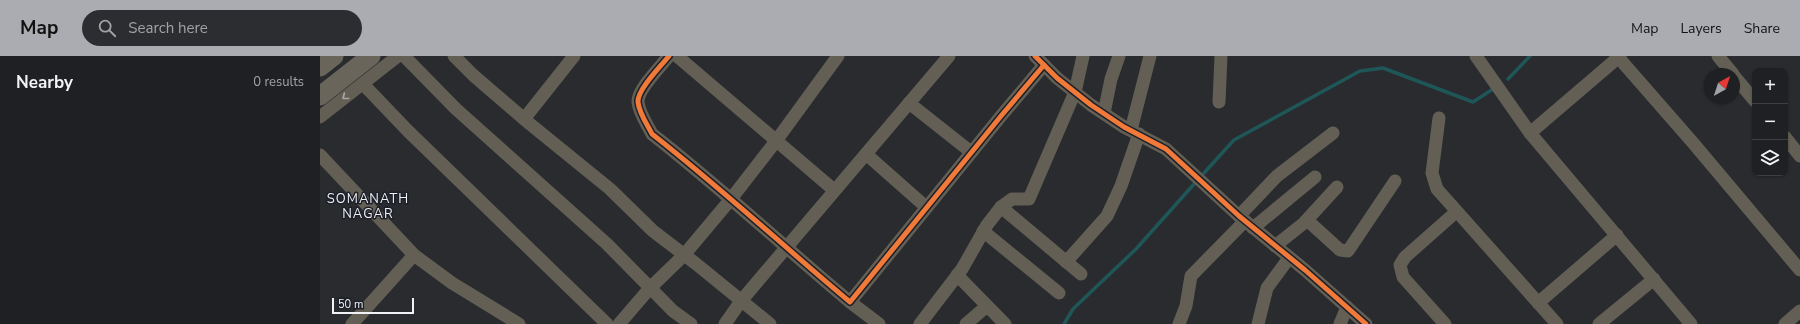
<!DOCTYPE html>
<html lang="en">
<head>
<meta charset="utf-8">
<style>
	:root { --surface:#1f2023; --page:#2c2d30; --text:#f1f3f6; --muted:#a1a3a6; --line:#3c3e41; --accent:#aaacb2 }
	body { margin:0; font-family:"Nunito Sans",sans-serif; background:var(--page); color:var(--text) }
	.controls { position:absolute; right:12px; top:12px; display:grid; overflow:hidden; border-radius:8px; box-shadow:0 1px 3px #0004 }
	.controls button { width:36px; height:36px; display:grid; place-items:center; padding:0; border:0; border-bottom:1px solid var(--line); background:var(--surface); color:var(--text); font:20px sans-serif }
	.compass { position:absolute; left:1384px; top:12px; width:36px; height:36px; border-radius:50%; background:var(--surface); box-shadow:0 1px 3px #0004; rotate:39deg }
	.scale { position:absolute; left:12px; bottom:10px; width:82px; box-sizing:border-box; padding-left:4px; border:2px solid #f0f2f8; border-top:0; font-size:11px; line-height:14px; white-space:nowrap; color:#f0f2f8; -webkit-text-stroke:3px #1d2028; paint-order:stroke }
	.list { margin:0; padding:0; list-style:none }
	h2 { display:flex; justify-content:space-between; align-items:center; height:52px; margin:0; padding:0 16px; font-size:17px }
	h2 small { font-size:13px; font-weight:400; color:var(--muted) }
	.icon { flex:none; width:22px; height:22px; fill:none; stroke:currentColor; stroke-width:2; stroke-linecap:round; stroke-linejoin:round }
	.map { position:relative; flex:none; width:1480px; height:268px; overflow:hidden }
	header { display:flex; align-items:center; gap:24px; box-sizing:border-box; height:56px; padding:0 20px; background:var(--accent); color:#111 }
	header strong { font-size:19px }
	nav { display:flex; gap:22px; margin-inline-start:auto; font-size:14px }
	.search { width:280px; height:36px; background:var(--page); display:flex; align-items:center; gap:10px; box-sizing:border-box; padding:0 14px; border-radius:22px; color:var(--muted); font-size:15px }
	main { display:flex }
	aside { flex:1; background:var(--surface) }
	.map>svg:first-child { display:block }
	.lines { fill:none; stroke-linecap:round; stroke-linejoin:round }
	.stream { stroke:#1f5658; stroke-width:3.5 }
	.minor { stroke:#635f54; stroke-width:13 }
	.highway { stroke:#69655a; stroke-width:19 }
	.cycleway-casing { stroke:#1d2028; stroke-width:8 }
	.cycleway { stroke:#f17a3a; stroke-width:5 }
	.oneway { stroke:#aaa8a6 }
	.labels { text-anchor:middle; stroke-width:3; stroke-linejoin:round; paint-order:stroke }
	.neighbourhood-label { font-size:13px; letter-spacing:1px; fill:#f0f2f8; stroke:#1d2028 }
</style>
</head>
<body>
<header>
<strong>Map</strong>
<div class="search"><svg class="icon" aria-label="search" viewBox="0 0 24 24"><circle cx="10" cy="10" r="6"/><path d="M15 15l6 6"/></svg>Search here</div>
<nav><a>Map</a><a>Layers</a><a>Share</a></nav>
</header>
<main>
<aside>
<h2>Nearby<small>0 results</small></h2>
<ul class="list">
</ul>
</aside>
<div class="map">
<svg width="1480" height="268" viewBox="0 0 1480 268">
	<rect width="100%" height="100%" fill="#292b2f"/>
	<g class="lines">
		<g class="stream">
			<polyline points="1188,23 1210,0"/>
			<polyline points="884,117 914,84 1040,15 1063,12 1153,46 1173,33"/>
			<polyline points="744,268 753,253 816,193 875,127"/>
		</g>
		<g class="minor">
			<polyline points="84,0 136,53 287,188 353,255 371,268"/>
			<polyline points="134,0 153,19 210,68 290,133 333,175 375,207 450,268"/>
			<path d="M349,0C341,10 317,34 318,46C319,57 327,68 332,78C400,131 463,190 530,246L681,60L724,9"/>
			<polyline points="357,0 514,134"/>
			<polyline points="715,0 737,22 771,49 804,71 846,93 919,160 985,214 1046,268"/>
			<polyline points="1156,0 1210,77 1371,268"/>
			<polyline points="1398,0 1413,18"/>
			<polyline points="1298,1 1374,88 1480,214"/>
			<polyline points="1414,20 1435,45"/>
			<polyline points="43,28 88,75 287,268"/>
			<polyline points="899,46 901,0"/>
			<polyline points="589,47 651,96"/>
			<polyline points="784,57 791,23 799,0"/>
			<polyline points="0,61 78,0"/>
			<polyline points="1119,62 1112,117 1117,133 1237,268"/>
			<polyline points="204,63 254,0"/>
			<polyline points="811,74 830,0"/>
			<polyline points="1210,77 1300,0"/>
			<polyline points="1465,81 1480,100"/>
			<polyline points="546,98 606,151"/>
			<polyline points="0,99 94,199 32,268"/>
			<polyline points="681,151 761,218"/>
			<polyline points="919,160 957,120 1013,77"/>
			<polyline points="987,164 1020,194 1028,195 1075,125"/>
			<polyline points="933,172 995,121"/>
			<polyline points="663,175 739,237"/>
			<polyline points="955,190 984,167 1017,131"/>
			<polyline points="94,199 132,227 199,268"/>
			<polyline points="746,206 787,160 801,130 819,78"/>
			<polyline points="637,219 685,268"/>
			<polyline points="530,246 559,268"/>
			<polyline points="1218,247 1297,179"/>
			<polyline points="299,268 330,232 364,199 411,143 456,85 518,0"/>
			<polyline points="405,268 421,245 629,0"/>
			<polyline points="600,268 642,213 667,169 681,151 692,143 709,143 755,36 763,0"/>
			<polyline points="646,268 667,250"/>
			<polyline points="859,268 866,250 871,220 925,165"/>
			<polyline points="938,268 947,232 969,202"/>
			<polyline points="1020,268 1027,251"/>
			<polyline points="1125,268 1083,221 1080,209 1085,201 1136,156"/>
			<polyline points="1279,268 1334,223"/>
			<polyline points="1465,268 1480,255"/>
		</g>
		<g class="highway">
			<polyline points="0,11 14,0"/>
			<polyline points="0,40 51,0"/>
		</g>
		<defs>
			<g id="cycleway">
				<path d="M349,0C341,10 317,34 318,46C319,57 327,68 332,78C400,131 463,190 530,246L681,60L724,9"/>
				<polyline points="715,0 737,22 771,49 804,71 846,93 919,160 985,214 1046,268"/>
			</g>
		</defs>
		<use href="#cycleway" class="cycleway-casing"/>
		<use href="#cycleway" class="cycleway"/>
	</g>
	<defs><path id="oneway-chevron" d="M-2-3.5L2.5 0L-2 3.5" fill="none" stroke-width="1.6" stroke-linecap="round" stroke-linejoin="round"/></defs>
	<use class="oneway" href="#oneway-chevron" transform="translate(25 41) rotate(142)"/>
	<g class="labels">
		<g class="neighbourhood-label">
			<text x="48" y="147">SOMANATH<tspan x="48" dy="15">NAGAR</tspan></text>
		</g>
	</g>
</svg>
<div class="controls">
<button>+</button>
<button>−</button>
<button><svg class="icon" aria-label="layers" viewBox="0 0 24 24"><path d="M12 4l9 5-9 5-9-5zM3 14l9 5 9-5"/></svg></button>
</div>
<svg class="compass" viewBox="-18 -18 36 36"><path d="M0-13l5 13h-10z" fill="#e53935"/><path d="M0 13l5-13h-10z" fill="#a1a3a6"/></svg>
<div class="scale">50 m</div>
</div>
</main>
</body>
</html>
